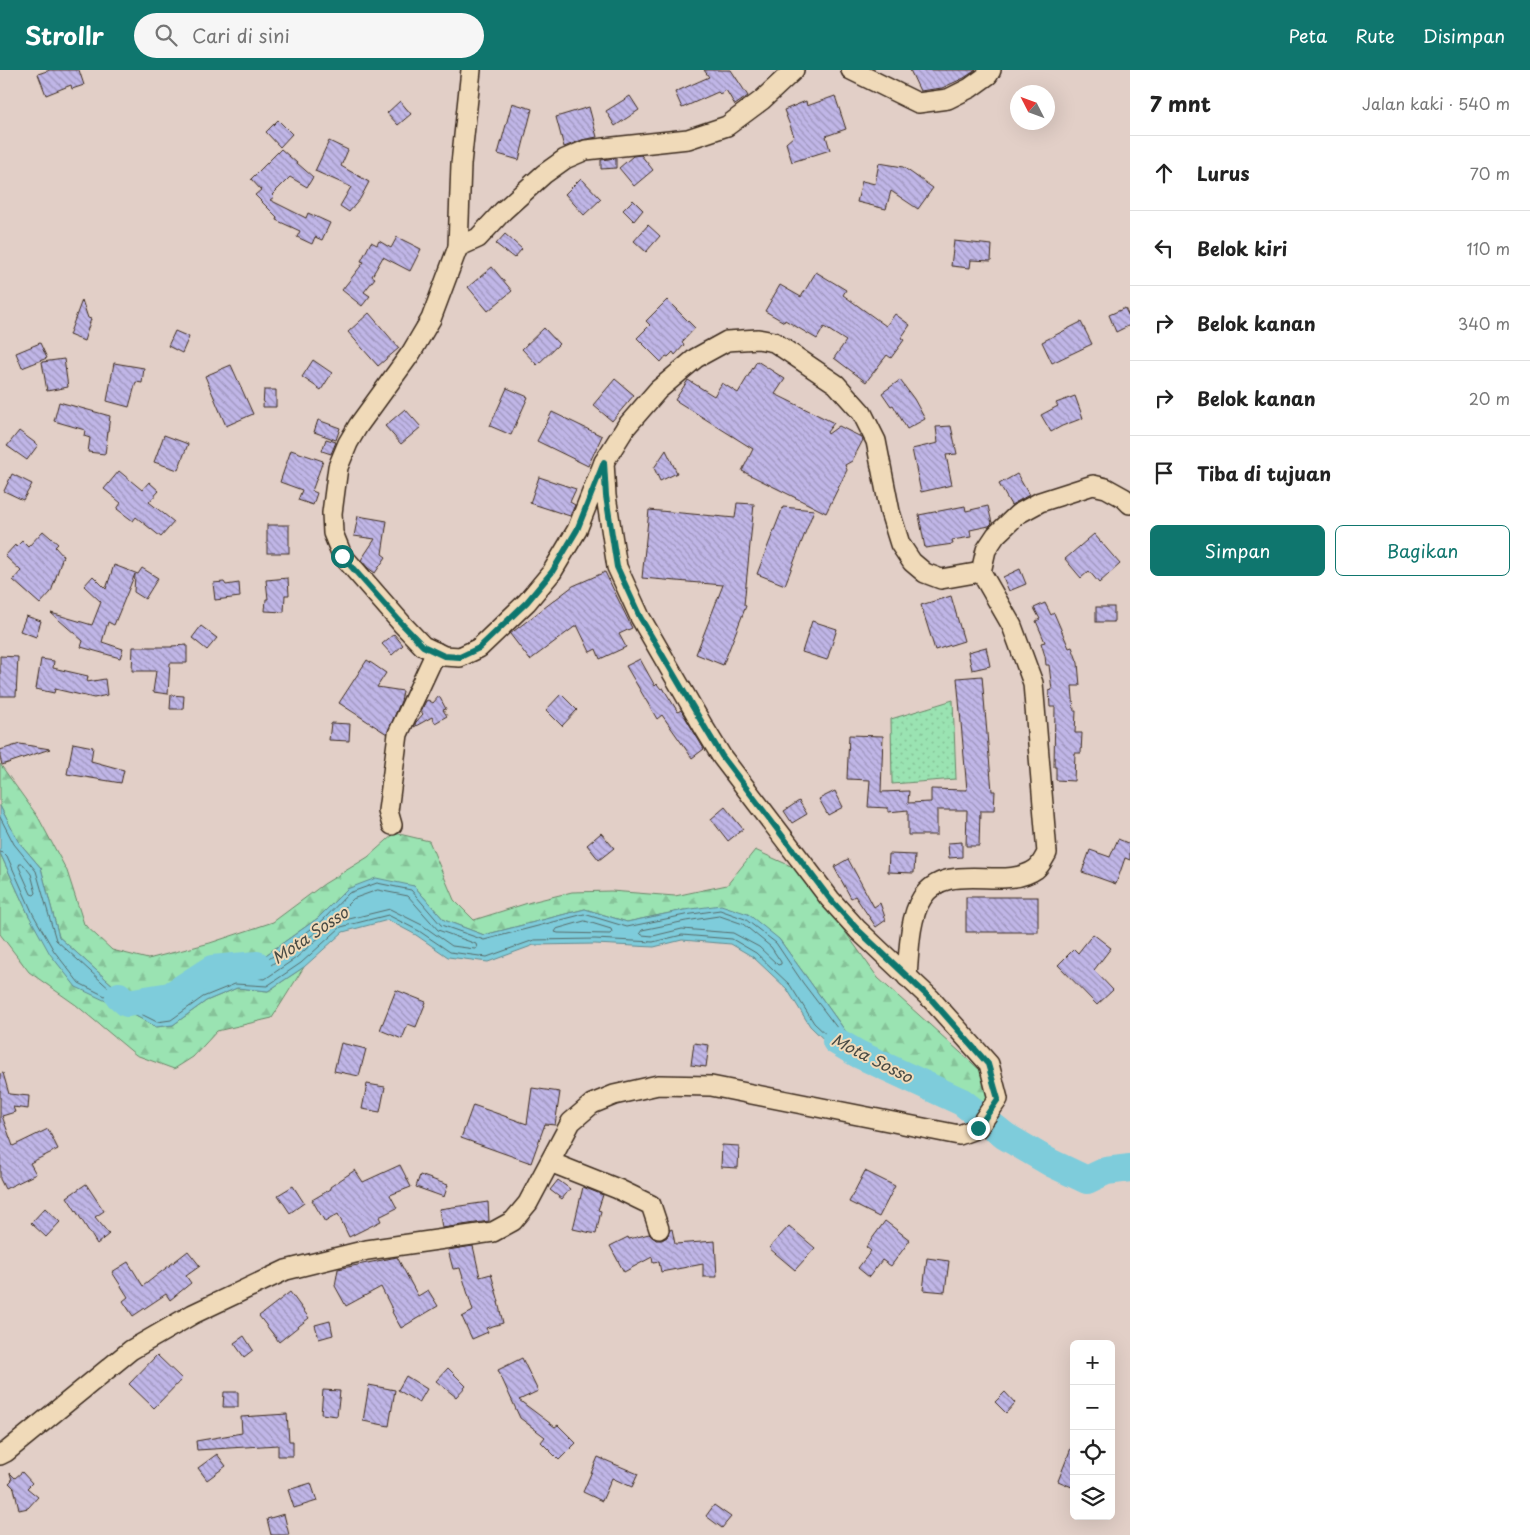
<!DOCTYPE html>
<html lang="id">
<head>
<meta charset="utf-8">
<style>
	:root { --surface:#fff; --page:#f6f6f6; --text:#222; --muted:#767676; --line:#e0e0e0; --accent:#0f766e }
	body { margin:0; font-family:"Playpen Sans",sans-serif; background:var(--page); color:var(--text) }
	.controls { position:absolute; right:15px; bottom:15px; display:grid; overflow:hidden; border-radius:8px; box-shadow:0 5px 20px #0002 }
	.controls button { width:45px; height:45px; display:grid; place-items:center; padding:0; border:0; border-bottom:1px solid var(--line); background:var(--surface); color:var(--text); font:25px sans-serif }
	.compass { position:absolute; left:1010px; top:15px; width:45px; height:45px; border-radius:50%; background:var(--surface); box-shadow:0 5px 20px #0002; rotate:312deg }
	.stop { position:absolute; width:15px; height:15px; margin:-11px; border:4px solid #0f766e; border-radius:50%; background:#fff }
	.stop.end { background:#0f766e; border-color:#fff; box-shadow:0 1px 5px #0008 }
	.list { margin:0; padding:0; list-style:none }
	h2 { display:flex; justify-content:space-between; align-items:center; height:65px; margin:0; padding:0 20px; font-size:21px }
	h2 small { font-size:16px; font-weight:400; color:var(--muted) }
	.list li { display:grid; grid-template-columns:32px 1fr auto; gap:15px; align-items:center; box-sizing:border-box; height:75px; padding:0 20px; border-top:1px solid var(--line) }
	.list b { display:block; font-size:19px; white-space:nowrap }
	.list em { font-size:16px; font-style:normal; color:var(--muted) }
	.actions { display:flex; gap:10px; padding:15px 20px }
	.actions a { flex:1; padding:11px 0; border:1px solid var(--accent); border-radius:8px; text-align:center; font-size:18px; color:var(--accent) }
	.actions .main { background:var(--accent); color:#fff }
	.icon { flex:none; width:28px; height:28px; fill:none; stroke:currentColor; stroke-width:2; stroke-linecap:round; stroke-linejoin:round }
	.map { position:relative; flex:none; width:1130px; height:1465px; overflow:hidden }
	header { display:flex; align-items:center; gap:30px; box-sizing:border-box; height:70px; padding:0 25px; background:var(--accent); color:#fff }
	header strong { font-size:24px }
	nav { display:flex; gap:28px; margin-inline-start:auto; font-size:18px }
	.search { width:350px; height:45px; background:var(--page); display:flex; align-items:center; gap:12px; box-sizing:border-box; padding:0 18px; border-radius:28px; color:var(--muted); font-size:19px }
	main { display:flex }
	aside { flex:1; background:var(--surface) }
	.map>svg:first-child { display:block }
	.grass { fill:url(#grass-dots); stroke:#6a8668 }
	.forest { fill:url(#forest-firs); stroke:#6a8668 }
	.water { fill:#7eccdb; stroke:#638b8f }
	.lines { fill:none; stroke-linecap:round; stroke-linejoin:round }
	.shore { stroke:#566b6a; stroke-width:1 }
	.river { stroke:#7eccdb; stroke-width:28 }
	.building { fill:url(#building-back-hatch); stroke:#3b2a1e }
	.minor-casing { stroke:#3b2a1e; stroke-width:22 }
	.minor { stroke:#f0dab9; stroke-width:19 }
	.route { stroke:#0f766e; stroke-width:6 }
	.labels { text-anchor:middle; stroke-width:4; stroke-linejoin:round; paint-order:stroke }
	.water-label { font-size:16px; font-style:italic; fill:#484a44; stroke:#f0dab9 }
</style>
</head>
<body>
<header>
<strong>Strollr</strong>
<div class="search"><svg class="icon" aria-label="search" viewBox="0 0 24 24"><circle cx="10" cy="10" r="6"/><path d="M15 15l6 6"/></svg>Cari di sini</div>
<nav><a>Peta</a><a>Rute</a><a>Disimpan</a></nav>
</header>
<main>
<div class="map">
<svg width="1130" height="1465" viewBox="0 0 1130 1465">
	<defs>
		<pattern id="grass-dots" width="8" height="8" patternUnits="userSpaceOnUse" patternTransform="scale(1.25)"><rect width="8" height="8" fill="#9ae3b2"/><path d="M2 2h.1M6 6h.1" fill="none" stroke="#86c399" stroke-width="1.8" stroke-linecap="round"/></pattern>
		<pattern id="forest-firs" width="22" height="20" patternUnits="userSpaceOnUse" patternTransform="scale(1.25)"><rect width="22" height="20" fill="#9ae3b2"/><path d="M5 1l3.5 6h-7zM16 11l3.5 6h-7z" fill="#86c399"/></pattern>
		<pattern id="building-back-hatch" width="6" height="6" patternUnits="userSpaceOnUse" patternTransform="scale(1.25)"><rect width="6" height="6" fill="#c0b6e7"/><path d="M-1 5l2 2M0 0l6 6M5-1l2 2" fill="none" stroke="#9d94bb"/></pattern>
	</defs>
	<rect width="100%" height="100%" fill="#e2cfc7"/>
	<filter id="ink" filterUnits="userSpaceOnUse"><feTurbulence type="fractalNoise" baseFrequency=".02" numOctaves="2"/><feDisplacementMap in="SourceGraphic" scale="10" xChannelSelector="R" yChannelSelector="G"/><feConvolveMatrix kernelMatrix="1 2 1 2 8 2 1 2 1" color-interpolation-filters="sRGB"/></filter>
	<g filter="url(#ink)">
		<polygon class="grass" points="953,630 956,709 892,714 891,649"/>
		<g class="forest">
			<polygon points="0,694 38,747 67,801 84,854 112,880 148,889 210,873 273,852 324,814 368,787 395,763 429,771 454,830 474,850 531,832 572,822 611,821 675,826 727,815 755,780 802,801 878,908 981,1001 990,1024 982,1038 932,1005 849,966 779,869 684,840 627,852 585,839 484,865 444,850 414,816 347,819 318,848 263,887 228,890 195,919 164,933 116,918 59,867 41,798 18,771 0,736"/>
			<polygon points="0,783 29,846 123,939 156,957 173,955 206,931 237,918 268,921 304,897 272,948 217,961 193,987 174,999 136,985 76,935 29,902 0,864"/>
		</g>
		<polygon class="water" points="0,736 18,771 41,798 59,867 116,918 165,933 195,919 228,890 263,887 318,848 347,819 376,808 414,816 444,850 484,865 585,839 627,852 684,840 721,835 748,844 779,869 849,966 883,1005 846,991 810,956 787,919 753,887 731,874 682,870 654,877 595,874 534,875 488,892 448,887 416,865 388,850 343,862 304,897 268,921 237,918 206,931 173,955 156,957 123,939 76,917 50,884 29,846 0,783"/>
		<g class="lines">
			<g class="shore">
				<polyline points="0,747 14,774 36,801 56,870 113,922 163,937 167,937 197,924 230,895 266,891 321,852 349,823 377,813 411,820 441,855 484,870 584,844 627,857 685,845 720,840 745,849 776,873 803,913 860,988 857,989 849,986 814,953 790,915 756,883 732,869 682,865 653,872 595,869 534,870 487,887 450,882 419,861 388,845 341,857 301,893 267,916 235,914 203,927 171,950 157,952 79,913 54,881 33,844 7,786 4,783 0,782"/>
				<polygon points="20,794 23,794 31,804 36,823 34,825 31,824 19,797"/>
				<polygon points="378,820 408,826 438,860 476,874 477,878 475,879 452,876 422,855 390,839 341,851 334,855 331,854 331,851 353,829"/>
				<polygon points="720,846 743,854 771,877 781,892 781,894 778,895 759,877 733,863 682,859 653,866 642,865 640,863 642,860 686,851"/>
				<polygon points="585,851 611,859 612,862 610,864 558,863 555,862 557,859"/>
				<polygon points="321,859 325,860 324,863 296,888 265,909 238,907 231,908 229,907 229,904 233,901 268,897"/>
			</g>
			<g class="river">
				<polyline points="119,926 127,933 170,926 212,899 257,895"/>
				<polyline points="836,971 858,984 962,1032 1005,1066 1051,1093 1087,1110 1106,1101 1130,1098"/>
			</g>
		</g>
		<g class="building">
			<polygon points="50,0 79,0 84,15 72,19 71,15 46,25 38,4"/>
			<polygon points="704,0 731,0 748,26 735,35 726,20 720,24 718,22 682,38 675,22 709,7"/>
			<polygon points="910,0 976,0 964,8 942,18 920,21"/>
			<polygon points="630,26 639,40 615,56 606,41"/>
			<polygon points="835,26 846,59 826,66 830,80 792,92 786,73 794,66 784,40 806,31 807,36"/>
			<polygon points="400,31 411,44 398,55 387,43"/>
			<polygon points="512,33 532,39 519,90 498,84"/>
			<polygon points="589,37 597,67 582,70 564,77 556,47"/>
			<polygon points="278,50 292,64 280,77 266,62"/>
			<polygon points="329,71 348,80 341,96 369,112 360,129 349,142 340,136 351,117 315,101"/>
			<polygon points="281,79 313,107 307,117 290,107 272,125 274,127 270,130 306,148 308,143 330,153 322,170 315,167 312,174 297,167 300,161 276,150 277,147 255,125 261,120 251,109"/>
			<polygon points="641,85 653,100 634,116 619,98 633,86"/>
			<polygon points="616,88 616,98 601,99 601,90"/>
			<polygon points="879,93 903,97 933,118 918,139 891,121 886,139 857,132 862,111 875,114"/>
			<polygon points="581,108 601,129 584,145 565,124"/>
			<polygon points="633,130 643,140 634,151 623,140"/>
			<polygon points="648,155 660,166 646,182 634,171"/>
			<polygon points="505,164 522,179 514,188 496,174"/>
			<polygon points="397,167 421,179 410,201 383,187 372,206 375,208 364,222 370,226 362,236 342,220 364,192 361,191 371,172 377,175 379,171 391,178"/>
			<polygon points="954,171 992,175 991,191 971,190 970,198 951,196"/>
			<polygon points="492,197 512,221 488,241 468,217"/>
			<polygon points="816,202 846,220 843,225 886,256 895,244 910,255 901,268 904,270 891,288 887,285 866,312 834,288 846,271 824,257 817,269 785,250 784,252 765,241 780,215 801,227"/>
			<polygon points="82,230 88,248 91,249 84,271 69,265"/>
			<polygon points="667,230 695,258 682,272 684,275 675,285 673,282 668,287 666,286 661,292 637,268 650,255 646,251"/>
			<polygon points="1125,238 1130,249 1130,255 1116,262 1109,245"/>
			<polygon points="369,243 399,278 378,296 348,262"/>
			<polygon points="1081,252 1092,274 1052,293 1042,272"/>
			<polygon points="544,258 559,274 537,295 522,279"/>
			<polygon points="175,261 189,267 182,283 168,276"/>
			<polygon points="40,273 47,288 22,298 16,283"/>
			<polygon points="64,289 68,317 47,321 42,292"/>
			<polygon points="313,290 332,303 321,320 302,307"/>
			<polygon points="757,291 785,309 775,324 834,353 827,362 828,364 839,356 861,367 863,370 852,391 845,395 847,400 826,443 742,401 753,379 675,330 688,310 714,326 722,313 738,323"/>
			<polygon points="114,293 144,298 142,313 136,312 129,337 107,331"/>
			<polygon points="231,295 253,344 226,356 205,306"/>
			<polygon points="615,309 634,325 612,351 593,335"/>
			<polygon points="900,310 914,329 925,349 907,359 893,335 891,336 882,323"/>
			<polygon points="507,318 528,327 511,365 490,356"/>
			<polygon points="264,320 276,320 276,337 263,337"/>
			<polygon points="1075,326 1083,348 1062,356 1051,362 1041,345 1058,336 1056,333"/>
			<polygon points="59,332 110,346 105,384 88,382 90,368 84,366 85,360 54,351"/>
			<polygon points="405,339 421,357 401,374 385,356"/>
			<polygon points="552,342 602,366 588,396 537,371"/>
			<polygon points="318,350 340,358 336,370 314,362"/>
			<polygon points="951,356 957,384 946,385 952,415 921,422 912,379 938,373 936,357"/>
			<polygon points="19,361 38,375 27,390 7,376"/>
			<polygon points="164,365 188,374 178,400 154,392"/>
			<polygon points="326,369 336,372 331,384 322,381"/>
			<polygon points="291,380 323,391 312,421 317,423 313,435 298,430 302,420 280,412"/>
			<polygon points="666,380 677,403 660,411 654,398"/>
			<polygon points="119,401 142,420 149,412 159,421 149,432 174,452 161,467 136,447 133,451 117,439 121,433 104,419"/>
			<polygon points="12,404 32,414 23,430 4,421"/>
			<polygon points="1017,404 1029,425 1011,435 999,414"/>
			<polygon points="539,407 576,419 570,432 575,435 570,446 530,433"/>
			<polygon points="737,433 754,434 744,535 746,536 723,595 696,584 723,515 642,508 649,440 735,448"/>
			<polygon points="965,436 966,441 988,436 992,453 989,456 970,460 971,467 952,470 953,474 925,478 919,445"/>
			<polygon points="783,437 814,440 785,515 757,504"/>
			<polygon points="358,446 387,451 382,484 386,487 375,503 368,498 361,490 375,469 354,466"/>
			<rect x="267" y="455" width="22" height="28"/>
			<polygon points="43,461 58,474 55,477 63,486 51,522 40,534 13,510 21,501 5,486 15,475 16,477 22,471 28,477"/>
			<polygon points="1094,464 1120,494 1099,513 1089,501 1081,508 1065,489"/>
			<polygon points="114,495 138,504 142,498 158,508 145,529 134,522 135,504 114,555 108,552 102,572 123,579 120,588 81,577 83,571 51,543 92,555 101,532 84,516 93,506 106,519"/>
			<polygon points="1020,499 1026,514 1009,521 1003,507"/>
			<polygon points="605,502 632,558 619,564 626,577 600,589 596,579 590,582 577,555 530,590 510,564 573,516"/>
			<polygon points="288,508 289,525 285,525 284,542 265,541 266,529 268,529 266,510"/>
			<polygon points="224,512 226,515 239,513 240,527 215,530 213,513"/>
			<polygon points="951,526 964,571 935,580 921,535"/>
			<polygon points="1045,533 1051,545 1054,543 1069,578 1072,577 1078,593 1080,616 1072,616 1074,641 1076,641 1075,663 1082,663 1081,683 1075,683 1074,711 1056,710 1056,697 1054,697 1055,637 1050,637 1049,621 1052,620 1049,595 1046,595 1045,586 1041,573 1045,572 1036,551 1040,549 1034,538"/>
			<rect x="1096" y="537" width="18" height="15"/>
			<polygon points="26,546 41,551 36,567 20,561"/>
			<polygon points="812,551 837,559 827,590 802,582"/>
			<polygon points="201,556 217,568 207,580 192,568"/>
			<polygon points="394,564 403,575 392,585 382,574"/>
			<polygon points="187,575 187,593 170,593 168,624 153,622 156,601 132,601 133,577 172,577 172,576"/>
			<polygon points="986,577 990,596 972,600 968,582"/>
			<polygon points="0,586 18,587 16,626 0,626"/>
			<polygon points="41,589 54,591 53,598 88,606 87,612 105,609 107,625 94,628 55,619 54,623 36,619"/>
			<polygon points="640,589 655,616 657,614 661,619 663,618 678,642 681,640 704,679 692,688 662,645 657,649 626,596"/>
			<polygon points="367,590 386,603 377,617 403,621 401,631 387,664 339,633"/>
			<polygon points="982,606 992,721 995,721 994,741 980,741 979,776 966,776 967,740 937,740 937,765 908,765 908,740 888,742 888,738 868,737 870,710 847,709 849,665 883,666 881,722 909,721 908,733 931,732 931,719 967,720 957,608"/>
			<polygon points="561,624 577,640 562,656 546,640"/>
			<polygon points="171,625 184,626 183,639 170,639"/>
			<polygon points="439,626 446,639 443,640 447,646 435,653 432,647 414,657 416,652 423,644 421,641 426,631 428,630 433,633"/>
			<polygon points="331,653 350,654 349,671 329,670"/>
			<polygon points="73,673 93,677 91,691 124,700 121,713 67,704"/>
			<polygon points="20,674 50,679 2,695 0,687 0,680"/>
			<polygon points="835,721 843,737 828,745 819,729"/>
			<polygon points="799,731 807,744 792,753 784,741"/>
			<polygon points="725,737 743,759 728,771 711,749"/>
			<polygon points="601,763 614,778 599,790 587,775"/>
			<polygon points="1118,769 1130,774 1130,790 1125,788 1116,814 1082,802 1090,780 1110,787"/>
			<polygon points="962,772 962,787 949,788 948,773"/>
			<polygon points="889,784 915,785 914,803 888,802"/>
			<polygon points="848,789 874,837 880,833 886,850 876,857 855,826 851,828 834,797"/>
			<rect x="966" y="827" width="72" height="35"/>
			<polygon points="1093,864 1111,878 1094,900 1113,920 1097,935 1058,895 1074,879 1078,883"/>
			<polygon points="396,920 426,932 416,957 408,954 402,969 380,960"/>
			<polygon points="341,973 366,979 359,1006 334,1001"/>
			<polygon points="694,973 709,975 706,997 691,995"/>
			<polygon points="3,1003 9,1024 29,1026 28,1039 13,1037 15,1042 2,1046 13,1076 48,1059 58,1079 30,1093 36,1104 5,1119 0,1109 0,1004"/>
			<polygon points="367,1014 385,1017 380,1042 362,1039"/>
			<polygon points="532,1018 560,1022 555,1055 545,1054 531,1093 461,1068 473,1035 527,1054"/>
			<polygon points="722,1075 739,1076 738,1098 721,1097"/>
			<polygon points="400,1095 411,1117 390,1125 397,1138 379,1147 381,1151 349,1167 338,1144 325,1152 312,1130 331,1119 330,1117 355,1100 363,1112"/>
			<polygon points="865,1101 895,1116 879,1147 849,1132"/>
			<polygon points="420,1105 448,1115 444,1127 416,1117"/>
			<polygon points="558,1110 570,1119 562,1129 550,1120"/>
			<polygon points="86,1114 104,1141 95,1147 109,1164 97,1174 67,1127"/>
			<polygon points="293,1116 304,1133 290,1143 278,1125"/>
			<polygon points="583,1117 603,1125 598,1140 601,1141 596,1164 573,1159"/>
			<polygon points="488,1132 489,1151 442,1158 439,1139"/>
			<polygon points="45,1138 60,1152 46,1167 31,1153"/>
			<polygon points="885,1151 910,1170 891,1196 882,1190 869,1207 858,1198 871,1181 866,1177"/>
			<polygon points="789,1156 815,1178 795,1200 769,1178"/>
			<polygon points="672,1159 675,1174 715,1171 717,1207 703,1207 703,1194 661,1202 659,1192 653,1193 652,1187 624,1202 610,1176 628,1167 629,1169 649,1164 656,1170 662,1170 667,1167 670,1160"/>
			<polygon points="473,1176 480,1207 491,1204 499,1232 498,1232 503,1253 486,1258 488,1262 472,1269 462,1247 473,1241 460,1198 453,1199 448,1180"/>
			<polygon points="188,1181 200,1196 186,1206 191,1213 170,1230 166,1224 133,1246 123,1231 128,1227 112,1202 128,1192 143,1216"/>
			<polygon points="397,1187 418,1226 428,1220 438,1236 401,1258 392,1242 393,1241 381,1217 346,1236 335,1216 338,1199"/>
			<polygon points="927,1188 949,1191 945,1222 923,1220"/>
			<polygon points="290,1222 309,1248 279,1272 259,1246"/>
			<polygon points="330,1251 333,1265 319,1269 315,1255"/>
			<polygon points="244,1266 253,1280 244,1287 234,1273"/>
			<polygon points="157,1285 182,1309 154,1338 129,1314"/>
			<polygon points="522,1288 538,1321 519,1330 555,1357 558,1355 576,1373 559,1390 541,1372 545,1367 520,1348 498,1300"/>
			<polygon points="448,1298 466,1316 456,1327 436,1311"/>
			<polygon points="406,1306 427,1319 419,1333 398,1320"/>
			<polygon points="369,1315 395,1320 389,1356 363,1351"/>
			<polygon points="323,1320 340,1321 337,1346 321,1344"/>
			<polygon points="224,1322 238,1322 238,1337 223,1337"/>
			<polygon points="1005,1322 1015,1333 1006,1343 995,1332"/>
			<polygon points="287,1344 289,1371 293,1371 293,1386 278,1386 278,1375 197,1380 196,1371 242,1363 241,1347"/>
			<polygon points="1073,1373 1074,1373 1074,1418 1058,1411"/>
			<polygon points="217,1384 226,1396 207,1410 198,1398"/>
			<polygon points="598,1387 638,1404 632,1417 612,1408 602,1431 583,1422"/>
			<polygon points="22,1402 32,1413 27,1418 38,1427 28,1438 19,1440 14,1418 9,1413 12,1410 10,1403 15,1408"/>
			<polygon points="311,1413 317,1431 294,1438 288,1420"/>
			<polygon points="714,1435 731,1447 722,1458 706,1446"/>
			<polygon points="284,1444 289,1465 271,1465 267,1449"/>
		</g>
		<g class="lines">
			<defs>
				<g id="minor">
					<polyline points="851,0 918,33 948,29 970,18 988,5 991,0"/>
					<polyline points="458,177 478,168 503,141 544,104 565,89 586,80 688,69 727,56 762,30 794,0"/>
					<path d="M604,392L626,357L658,320L696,288L727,271L758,269L774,272L836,314L862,343L876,371L890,442L900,474L912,492L925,503L941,509L981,502L1012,556L1033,613L1047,783C1044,788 1041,795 1036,799C1004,822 947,789 922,828C909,848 909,883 907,907"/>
					<polyline points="981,502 986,480 996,465 1018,444 1040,432 1093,415 1106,418 1124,428 1130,434"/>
					<polyline points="392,755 388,741 398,664 436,582"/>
					<polyline points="550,1092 618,1119 651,1135 659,1159"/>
					<polyline points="0,1385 6,1382 131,1280 193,1244 286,1200 367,1180 493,1162 513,1151 528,1133 571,1052 592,1034 614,1025 658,1015 711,1016 959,1065 978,1058 998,1029 989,994 931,929 858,860 830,829 722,687 703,656 640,547 617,497 606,426 604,392 577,460 552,502 527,532 479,578 460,587 444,586 423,576 403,555 342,485 333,463 332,443 338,397 348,373 358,356 411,283 431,249 458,177 461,94 471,0"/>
				</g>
			</defs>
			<use href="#minor" class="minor-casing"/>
			<use href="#minor" class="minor"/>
		</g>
	</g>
	<g class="lines" filter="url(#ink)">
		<polyline class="route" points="342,486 403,555 423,576 444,586 460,587 479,578 527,532 552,502 577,460 604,392 606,426 617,497 640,547 704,656 722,686 830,829 858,860 931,929 988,994 998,1029 978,1058"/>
	</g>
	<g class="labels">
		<g class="water-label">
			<text transform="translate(310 865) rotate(-34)" y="6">Mota Sosso</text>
			<text transform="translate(872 988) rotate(27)" y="6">Mota Sosso</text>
		</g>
	</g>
</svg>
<div class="controls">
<button>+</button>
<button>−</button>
<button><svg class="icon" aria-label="locate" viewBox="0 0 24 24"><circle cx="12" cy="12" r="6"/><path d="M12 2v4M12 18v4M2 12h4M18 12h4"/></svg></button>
<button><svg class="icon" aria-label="layers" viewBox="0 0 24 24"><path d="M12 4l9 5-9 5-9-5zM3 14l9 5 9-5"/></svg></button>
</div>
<svg class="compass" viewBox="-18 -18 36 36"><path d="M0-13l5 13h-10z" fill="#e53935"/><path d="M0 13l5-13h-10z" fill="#767676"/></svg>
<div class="stop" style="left:342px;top:486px"></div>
<div class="stop end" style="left:978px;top:1058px"></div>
</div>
<aside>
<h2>7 mnt<small>Jalan kaki · 540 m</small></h2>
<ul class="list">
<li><svg class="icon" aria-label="ahead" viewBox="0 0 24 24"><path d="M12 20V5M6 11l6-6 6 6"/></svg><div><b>Lurus</b></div><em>70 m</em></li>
<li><svg class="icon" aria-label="left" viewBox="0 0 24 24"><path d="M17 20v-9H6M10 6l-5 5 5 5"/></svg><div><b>Belok kiri</b></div><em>110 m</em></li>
<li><svg class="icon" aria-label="right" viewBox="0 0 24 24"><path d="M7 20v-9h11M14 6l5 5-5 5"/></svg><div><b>Belok kanan</b></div><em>340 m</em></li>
<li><svg class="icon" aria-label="right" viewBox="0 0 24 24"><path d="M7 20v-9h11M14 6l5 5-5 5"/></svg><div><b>Belok kanan</b></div><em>20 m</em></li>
<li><svg class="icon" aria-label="arrive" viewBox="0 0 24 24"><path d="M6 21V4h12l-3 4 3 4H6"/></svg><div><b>Tiba di tujuan</b></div></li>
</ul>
<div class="actions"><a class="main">Simpan</a><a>Bagikan</a></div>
</aside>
</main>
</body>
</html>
